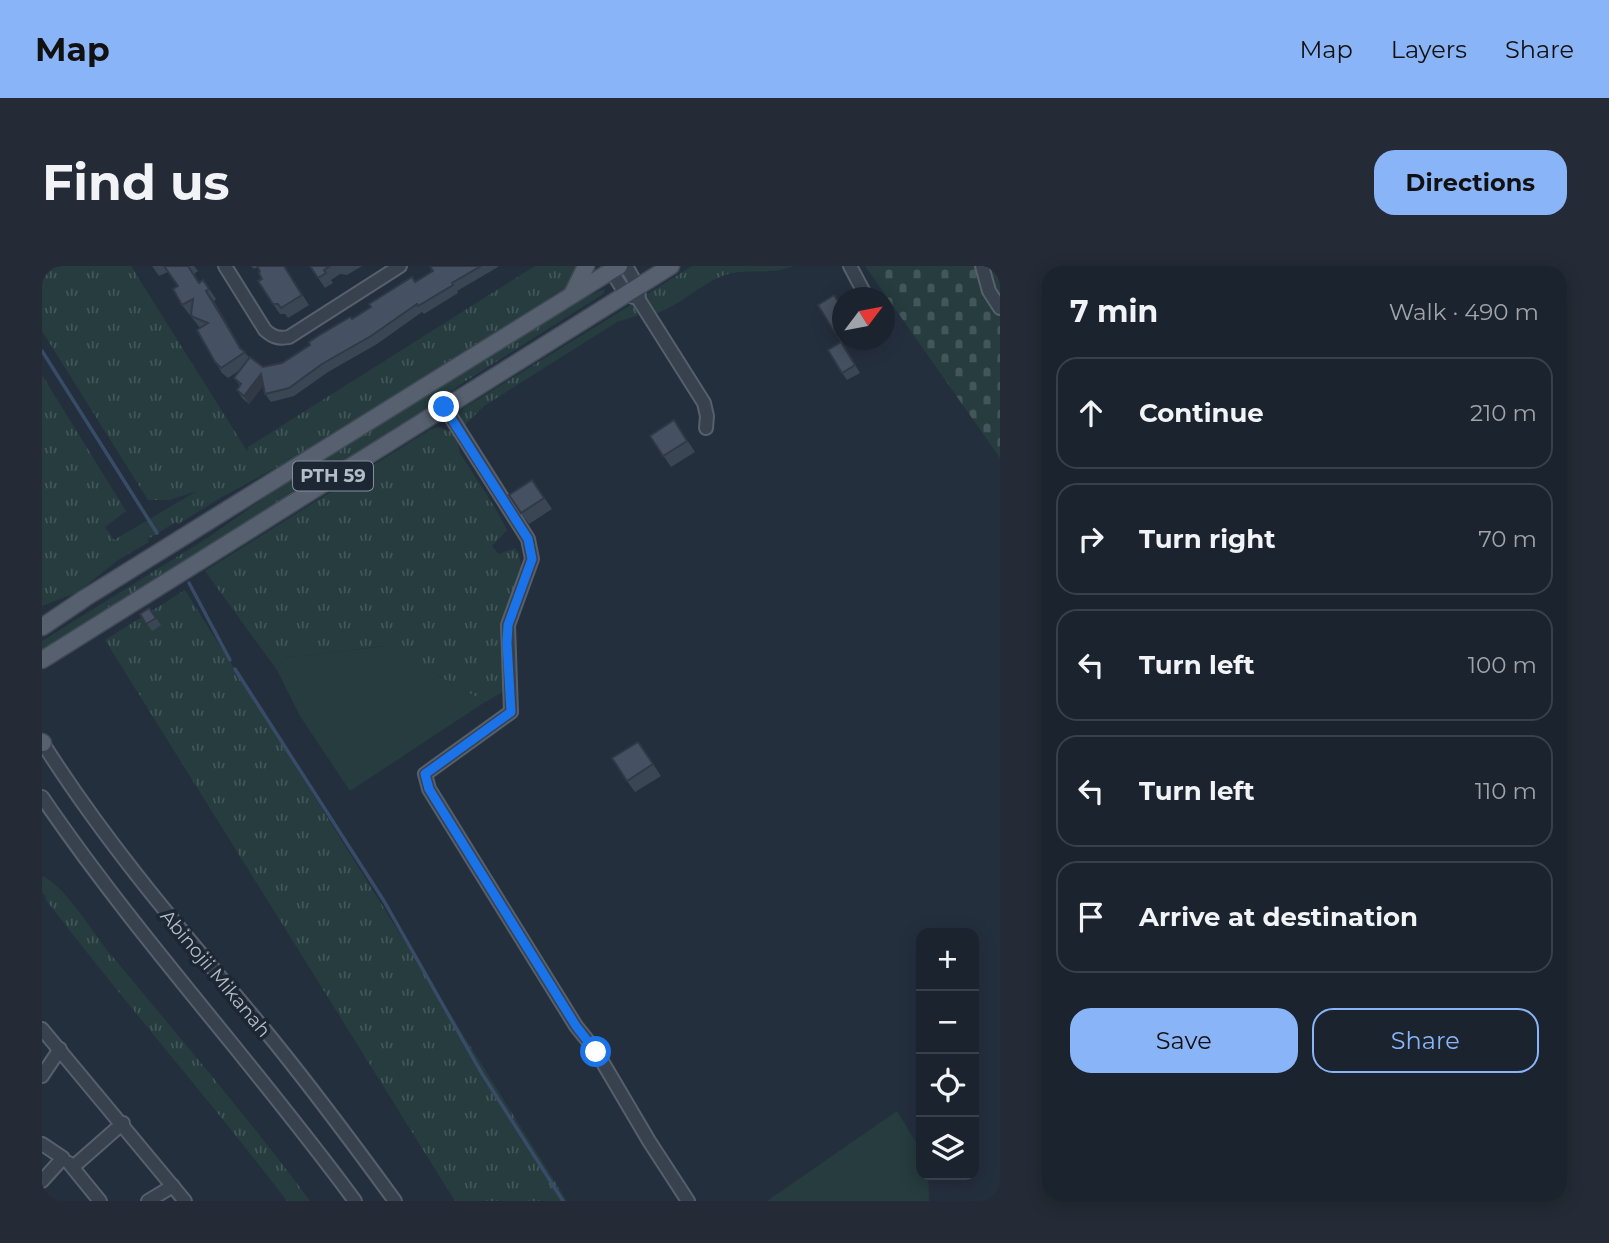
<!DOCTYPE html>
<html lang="en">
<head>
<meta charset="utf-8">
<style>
	:root { --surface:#1b232e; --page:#242b36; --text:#f1f3f6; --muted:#a0a4aa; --line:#39404a; --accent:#8ab4f8 }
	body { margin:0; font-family:Montserrat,sans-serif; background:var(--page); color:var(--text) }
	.controls { position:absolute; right:21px; bottom:21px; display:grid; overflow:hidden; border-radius:14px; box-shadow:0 4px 18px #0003 }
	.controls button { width:63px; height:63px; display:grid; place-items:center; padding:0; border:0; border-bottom:2px solid var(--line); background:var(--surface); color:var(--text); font:35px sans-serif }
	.compass { position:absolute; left:790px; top:21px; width:63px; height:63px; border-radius:50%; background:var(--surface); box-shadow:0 4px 18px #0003; rotate:58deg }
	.stop { position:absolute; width:21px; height:21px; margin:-16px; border:5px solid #1a73e8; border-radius:50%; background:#fff }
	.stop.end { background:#1a73e8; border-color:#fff; box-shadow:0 2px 7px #0008 }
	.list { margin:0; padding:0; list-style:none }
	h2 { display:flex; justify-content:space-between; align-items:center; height:91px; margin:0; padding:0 28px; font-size:30px }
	h2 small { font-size:23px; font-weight:400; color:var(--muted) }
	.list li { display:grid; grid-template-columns:46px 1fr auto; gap:21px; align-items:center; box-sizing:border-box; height:112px; margin:0 14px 14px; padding:0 14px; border:2px solid var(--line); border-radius:21px }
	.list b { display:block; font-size:26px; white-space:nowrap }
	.list em { font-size:23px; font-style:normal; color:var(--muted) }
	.actions { display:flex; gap:14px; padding:21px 28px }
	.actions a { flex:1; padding:16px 0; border:2px solid var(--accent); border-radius:21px; text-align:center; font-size:24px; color:var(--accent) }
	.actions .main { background:var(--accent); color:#111 }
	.icon { flex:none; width:38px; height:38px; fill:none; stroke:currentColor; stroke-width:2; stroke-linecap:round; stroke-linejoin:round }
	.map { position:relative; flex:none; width:958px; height:935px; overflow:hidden; border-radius:21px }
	header { display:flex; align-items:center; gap:42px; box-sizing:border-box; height:98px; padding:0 35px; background:var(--accent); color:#111 }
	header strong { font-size:33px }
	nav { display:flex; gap:38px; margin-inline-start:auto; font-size:24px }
	.intro { display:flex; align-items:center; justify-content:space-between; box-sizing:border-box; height:168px; padding:0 42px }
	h1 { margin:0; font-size:49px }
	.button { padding:18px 32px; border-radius:21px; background:var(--accent); color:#111; font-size:24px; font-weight:700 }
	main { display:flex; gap:42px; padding:0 42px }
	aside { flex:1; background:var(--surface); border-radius:21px; box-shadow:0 4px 18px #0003 }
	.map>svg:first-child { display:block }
	.grass { fill:url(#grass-tufts) }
	.cemetery { fill:url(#cemetery-stones) }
	.pitch { fill:#263c3f }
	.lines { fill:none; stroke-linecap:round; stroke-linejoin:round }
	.stream { stroke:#394c67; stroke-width:3.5 }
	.minor-casing { stroke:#565f6c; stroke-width:16 }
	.major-casing { stroke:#414a57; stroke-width:19 }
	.minor { stroke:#38414e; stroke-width:12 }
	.major { stroke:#56606e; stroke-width:16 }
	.wall { fill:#3b4654 }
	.shaded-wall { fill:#303945 }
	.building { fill:#455162; stroke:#303945; stroke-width:2 }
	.route { stroke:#1a73e8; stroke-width:9 }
	.labels { text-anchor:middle; stroke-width:7; stroke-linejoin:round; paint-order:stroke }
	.shield { fill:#1d2633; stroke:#878f9c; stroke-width:2 }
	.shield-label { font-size:18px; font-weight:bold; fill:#b4bcc9 }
	.street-label { font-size:19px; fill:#b4bcc9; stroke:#1d2633 }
</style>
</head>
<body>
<header>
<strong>Map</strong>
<nav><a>Map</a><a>Layers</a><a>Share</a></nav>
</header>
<div class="intro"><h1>Find us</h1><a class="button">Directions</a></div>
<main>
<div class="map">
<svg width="958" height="935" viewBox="0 0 958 935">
	<defs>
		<pattern id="grass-tufts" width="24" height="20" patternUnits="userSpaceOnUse" patternTransform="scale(1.75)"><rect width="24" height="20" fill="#263c3f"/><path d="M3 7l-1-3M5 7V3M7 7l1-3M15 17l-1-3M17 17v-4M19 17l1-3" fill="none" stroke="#435659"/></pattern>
		<pattern id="cemetery-stones" width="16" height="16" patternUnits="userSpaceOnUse" patternTransform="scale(1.75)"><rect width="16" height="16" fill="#263c3f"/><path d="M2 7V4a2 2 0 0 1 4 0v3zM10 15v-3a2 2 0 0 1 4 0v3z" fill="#435659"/></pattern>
	</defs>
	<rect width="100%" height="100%" fill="#242f3e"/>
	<g class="grass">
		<polygon points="0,0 89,0 205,185 206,181 493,0 538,0 527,20 248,194 180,231 136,258 134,256 106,273 107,276 76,294 36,326 0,340 0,109 84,245 63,261 72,274 155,225 127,234 106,234 0,65"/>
		<path d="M650,0H751C728,10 704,1 680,10C656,20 638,39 613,48L602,30Z"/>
		<polygon points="563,23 561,28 419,118 391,140 0,387 0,375 167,271 232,225 323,166 536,34"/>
		<polygon points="592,37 598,47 597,49 575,56 442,140 422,160 416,146 420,143"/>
		<path d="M396,161L410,166L414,170L418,187L455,245L465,264L450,280L457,288L473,282C491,310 463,339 460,370C458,388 460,407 463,425L443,436L342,380L242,392L235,404L163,305L389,163Z"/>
		<polygon points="143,324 525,935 413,935 63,374"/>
		<path d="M0,610C22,618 53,670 70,690C137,771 205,850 268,935H245C167,833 82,736 4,634L3,629L0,627Z"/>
	</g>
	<polygon class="cemetery" points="823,0 958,0 958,192"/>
	<g class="pitch">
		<polygon points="343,380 443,436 308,525 258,450 235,404 241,392"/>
		<polygon points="855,845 879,884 879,909 886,909 887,935 725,935"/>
	</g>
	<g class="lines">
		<g class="stream">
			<polyline points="0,85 115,267"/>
			<polyline points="147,317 188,394"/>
			<polyline points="193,403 342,635 439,806 521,935"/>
		</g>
		<defs>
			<g id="minor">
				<path d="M183,0L223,64C231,71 236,73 247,71L358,0"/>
				<polyline points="566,0 584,28 591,31"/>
				<polyline points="584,0 596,21 597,34 662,137 665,150 664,162"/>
				<polyline points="808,0 825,32"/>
				<polyline points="940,0 947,25 958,42"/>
				<polyline points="402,140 486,273 490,293 466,359 469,446 383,508 387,523 534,760 554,785 607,875 646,935"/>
				<path d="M0,476C65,579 143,669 221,762C267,818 310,876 353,935"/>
				<path d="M0,531C96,672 212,797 313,935"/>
				<polyline points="0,763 143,935"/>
				<polyline points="0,810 18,783"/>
				<polyline points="0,878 21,892 0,915"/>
				<polyline points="27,897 58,935"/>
				<polyline points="31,901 81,857"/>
				<polyline points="106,935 131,920"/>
			</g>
			<g id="major">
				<polyline points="530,29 544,0"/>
				<polyline points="0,361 43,332 577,0"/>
				<polyline points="0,394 629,0"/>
				<polyline points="0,476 1,477"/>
			</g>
		</defs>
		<use href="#minor" class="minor-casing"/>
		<use href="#major" class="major-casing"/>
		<use href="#minor" class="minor"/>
		<use href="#major" class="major"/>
	</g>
	<g class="wall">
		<polygon points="110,0 152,0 156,5 152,8 157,16 168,24 174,33 172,35 200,84 208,92 221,101 240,97 391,5 388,0 456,0 456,1 415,25 416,27 382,48 380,46 335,78 286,106 252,130 229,136 223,128 221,120 207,138 200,132 195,124 198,120 192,112 198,104 186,112 180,107 173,96 158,62 140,39 136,20 126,6 117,10"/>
		<polygon points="209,0 242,0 267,39 246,52 243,48 238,48 231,38 218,5 216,1 212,3"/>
		<polygon points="268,0 320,0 305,9 298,8 289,14 291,17 283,22"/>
		<polygon points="801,41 801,74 803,74 799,76 791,64"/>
		<polygon points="804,84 818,107 805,114 800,107"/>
		<polygon points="632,154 653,186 629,201 608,170"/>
		<polygon points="498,225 510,243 487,258 479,247"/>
		<polygon points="107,342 119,359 110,365 98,348"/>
		<polygon points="604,487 619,510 593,526 585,515"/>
	</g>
	<g class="shaded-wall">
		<polygon points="164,25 172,35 202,87 184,58"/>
		<polygon points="219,108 224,116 207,138 202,130"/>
	</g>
	<g class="building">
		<polygon points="122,0 146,0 157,17 161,14 167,23 164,25 184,58 198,82 203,86 179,102 173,96 155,64 166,57 151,51 149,49 151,33 140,39 131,23 136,20"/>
		<polygon points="215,0 242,0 260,29 239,42 236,38 231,38 216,15 220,13 217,7 218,5"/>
		<polygon points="268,0 288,0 282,4 284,7 276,12"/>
		<polygon points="388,0 439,0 410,17 411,19 376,40 375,38 329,70 280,98 247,122 223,128 219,108 202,130 195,124 199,118 192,112 208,91 221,101 240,97 268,79 267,76 276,70 308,51 310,53 329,41 327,38 370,11 373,16 391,5"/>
		<polygon points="792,29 801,43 801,59 791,64 776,39"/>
		<polygon points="799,76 813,99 800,107 786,84"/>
		<polygon points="632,154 645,175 621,190 608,170"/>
		<polygon points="490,214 502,232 479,247 467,229"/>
		<polygon points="107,342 114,352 104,358 98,348"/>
		<polygon points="596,476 611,498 585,515 570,492"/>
	</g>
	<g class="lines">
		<polyline class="route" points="402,141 486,273 490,293 466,359 465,377 469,446 383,508 387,523 534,760 554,786"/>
	</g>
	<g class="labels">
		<rect class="shield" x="251" y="195.5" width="80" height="29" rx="5"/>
		<g class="shield-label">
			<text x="291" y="216">PTH 59</text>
		</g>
		<g class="street-label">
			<text transform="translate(174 707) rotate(50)" y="7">Abinojii Mikanah</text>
		</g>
	</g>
</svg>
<div class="controls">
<button>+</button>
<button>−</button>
<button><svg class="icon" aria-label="locate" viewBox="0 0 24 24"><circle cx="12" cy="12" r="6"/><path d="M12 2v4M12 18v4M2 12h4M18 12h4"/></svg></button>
<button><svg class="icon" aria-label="layers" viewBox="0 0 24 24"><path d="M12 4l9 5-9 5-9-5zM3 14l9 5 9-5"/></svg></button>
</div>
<svg class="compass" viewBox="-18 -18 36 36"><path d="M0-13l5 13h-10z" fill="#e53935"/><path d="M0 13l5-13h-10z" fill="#a0a4aa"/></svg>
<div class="stop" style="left:554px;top:786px"></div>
<div class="stop end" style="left:402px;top:141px"></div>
</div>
<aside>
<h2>7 min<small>Walk · 490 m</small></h2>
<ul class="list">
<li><svg class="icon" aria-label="ahead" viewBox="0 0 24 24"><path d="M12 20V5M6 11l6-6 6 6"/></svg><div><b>Continue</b></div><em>210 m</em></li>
<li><svg class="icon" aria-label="right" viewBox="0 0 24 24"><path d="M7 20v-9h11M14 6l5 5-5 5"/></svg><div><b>Turn right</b></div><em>70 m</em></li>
<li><svg class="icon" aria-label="left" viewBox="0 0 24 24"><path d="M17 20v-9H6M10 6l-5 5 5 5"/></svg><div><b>Turn left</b></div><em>100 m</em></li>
<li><svg class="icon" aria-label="left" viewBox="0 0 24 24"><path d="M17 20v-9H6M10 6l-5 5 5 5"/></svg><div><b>Turn left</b></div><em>110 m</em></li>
<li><svg class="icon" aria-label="arrive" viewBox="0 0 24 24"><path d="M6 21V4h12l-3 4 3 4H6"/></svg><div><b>Arrive at destination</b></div></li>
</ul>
<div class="actions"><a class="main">Save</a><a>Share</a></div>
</aside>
</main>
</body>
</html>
